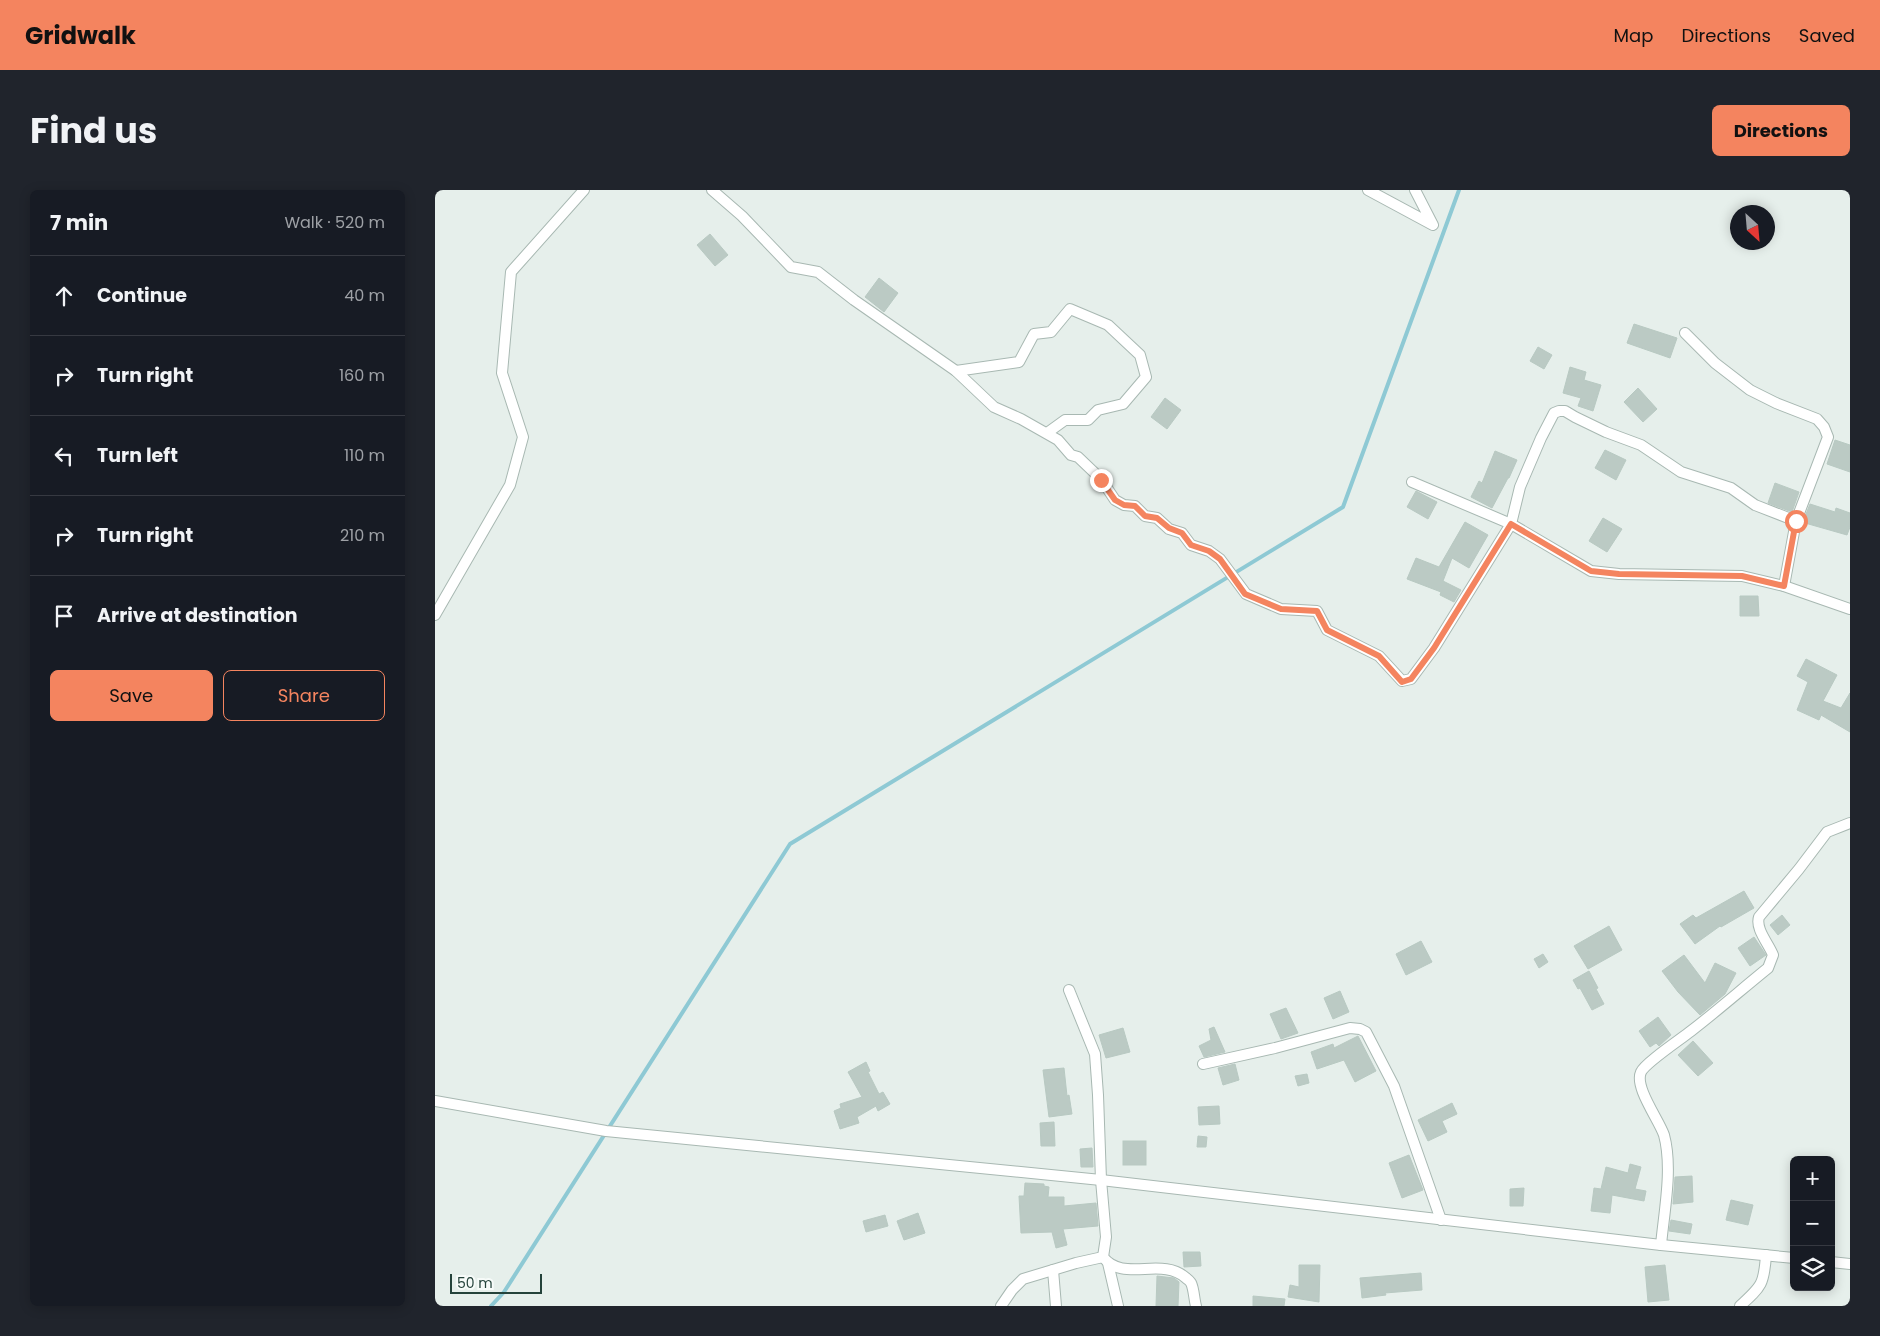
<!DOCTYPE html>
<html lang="en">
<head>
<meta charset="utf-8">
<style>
	:root { --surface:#171b24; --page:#20242c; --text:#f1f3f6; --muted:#9ea1a6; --line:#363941; --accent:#f4845f }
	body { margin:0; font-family:Poppins,sans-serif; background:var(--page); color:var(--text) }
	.controls { position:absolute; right:15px; bottom:15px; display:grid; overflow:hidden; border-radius:8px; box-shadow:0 2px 12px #0003 }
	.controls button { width:45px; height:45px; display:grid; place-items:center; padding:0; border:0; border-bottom:1px solid var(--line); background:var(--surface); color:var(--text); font:25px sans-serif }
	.compass { position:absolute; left:1295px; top:15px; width:45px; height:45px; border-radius:50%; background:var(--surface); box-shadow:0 2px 12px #0003; rotate:154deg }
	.scale { position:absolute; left:15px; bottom:12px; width:92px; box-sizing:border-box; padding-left:5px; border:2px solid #24423a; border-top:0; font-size:14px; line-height:18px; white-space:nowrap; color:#24423a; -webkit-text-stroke:4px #f7fbf9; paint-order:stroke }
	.stop { position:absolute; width:15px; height:15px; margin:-11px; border:4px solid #f4845f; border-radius:50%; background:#fff }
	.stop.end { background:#f4845f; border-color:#fff; box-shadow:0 1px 5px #0008 }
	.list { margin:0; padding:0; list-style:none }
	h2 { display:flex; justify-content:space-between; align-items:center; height:65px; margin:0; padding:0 20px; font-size:21px }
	h2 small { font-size:16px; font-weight:400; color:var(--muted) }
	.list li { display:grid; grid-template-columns:32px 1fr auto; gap:15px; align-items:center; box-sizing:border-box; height:80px; padding:0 20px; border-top:1px solid var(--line) }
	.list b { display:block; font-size:19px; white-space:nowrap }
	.list em { font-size:16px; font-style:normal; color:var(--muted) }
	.actions { display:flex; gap:10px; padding:15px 20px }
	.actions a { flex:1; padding:11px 0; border:1px solid var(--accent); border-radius:8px; text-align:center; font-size:18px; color:var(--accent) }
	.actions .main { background:var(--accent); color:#111 }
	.icon { flex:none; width:28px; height:28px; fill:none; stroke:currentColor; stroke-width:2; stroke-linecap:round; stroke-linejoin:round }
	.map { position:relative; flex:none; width:1415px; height:1116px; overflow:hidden; border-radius:8px }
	header { display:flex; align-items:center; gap:30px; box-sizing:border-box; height:70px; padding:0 25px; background:var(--accent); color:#111 }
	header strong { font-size:24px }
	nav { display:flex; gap:28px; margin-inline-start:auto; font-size:18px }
	.intro { display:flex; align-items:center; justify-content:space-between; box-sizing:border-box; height:120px; padding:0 30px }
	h1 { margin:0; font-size:35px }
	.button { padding:12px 22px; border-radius:8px; background:var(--accent); color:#111; font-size:18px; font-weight:700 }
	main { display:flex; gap:30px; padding:0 30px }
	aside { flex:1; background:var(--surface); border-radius:8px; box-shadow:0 2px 12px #0003 }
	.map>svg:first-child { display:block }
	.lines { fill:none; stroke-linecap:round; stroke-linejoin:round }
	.stream { stroke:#8ec9d4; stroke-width:4 }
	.building { fill:#bbcac4; stroke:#b8c9c2 }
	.minor-casing { stroke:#a8b8b2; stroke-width:12 }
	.minor { stroke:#fff; stroke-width:10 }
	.route { stroke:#f4845f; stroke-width:6 }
</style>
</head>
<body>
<header>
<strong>Gridwalk</strong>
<nav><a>Map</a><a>Directions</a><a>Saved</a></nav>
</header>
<div class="intro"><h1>Find us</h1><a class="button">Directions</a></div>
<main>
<aside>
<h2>7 min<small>Walk · 520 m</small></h2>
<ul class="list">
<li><svg class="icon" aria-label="ahead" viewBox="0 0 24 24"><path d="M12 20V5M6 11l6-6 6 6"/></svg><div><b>Continue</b></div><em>40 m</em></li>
<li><svg class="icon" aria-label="right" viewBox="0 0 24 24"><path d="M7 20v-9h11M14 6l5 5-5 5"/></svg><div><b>Turn right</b></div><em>160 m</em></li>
<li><svg class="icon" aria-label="left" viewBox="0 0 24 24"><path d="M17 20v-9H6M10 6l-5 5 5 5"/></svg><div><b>Turn left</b></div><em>110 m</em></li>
<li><svg class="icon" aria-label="right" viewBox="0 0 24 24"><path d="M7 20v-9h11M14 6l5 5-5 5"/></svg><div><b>Turn right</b></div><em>210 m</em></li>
<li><svg class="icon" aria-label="arrive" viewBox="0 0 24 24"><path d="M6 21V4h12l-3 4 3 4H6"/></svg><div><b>Arrive at destination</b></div></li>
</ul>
<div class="actions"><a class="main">Save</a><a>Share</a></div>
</aside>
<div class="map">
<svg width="1415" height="1116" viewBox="0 0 1415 1116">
	<rect width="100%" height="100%" fill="#e6efeb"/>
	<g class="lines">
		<polyline class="stream" points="56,1116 69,1102 355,654 908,317 1024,0"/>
	</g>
	<g class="building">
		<polygon points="275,44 293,65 280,76 262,55"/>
		<polygon points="444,88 463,103 449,122 430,107"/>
		<polygon points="1199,134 1242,148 1235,168 1192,153"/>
		<polygon points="1103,157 1117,165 1109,179 1095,171"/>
		<polygon points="1135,177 1151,182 1149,190 1166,195 1158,221 1143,216 1146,208 1128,203"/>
		<polygon points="1203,198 1222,219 1208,232 1189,212"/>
		<polygon points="730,208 746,220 732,239 716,227"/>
		<polygon points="1400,250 1415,255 1415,282 1392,274"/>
		<polygon points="1170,260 1191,270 1181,290 1160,278"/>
		<polygon points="1060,261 1082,270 1074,288 1073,288 1057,318 1036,307 1044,291 1047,293"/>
		<polygon points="1340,293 1364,302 1357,322 1333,313"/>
		<polygon points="981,301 1002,312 993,329 972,317"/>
		<polygon points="1375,314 1400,322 1401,318 1415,323 1415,337 1412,345 1370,333 1371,330 1369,329"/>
		<polygon points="1168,328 1187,339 1172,362 1154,351"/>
		<polygon points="1030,332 1053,345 1034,378 1017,368 1008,391 1026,400 1019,412 1005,405 1006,402 972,389 981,368 1004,377"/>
		<polygon points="1305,406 1323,406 1324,426 1305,426"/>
		<polygon points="1371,469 1402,485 1388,511 1406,518 1415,503 1415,542 1386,525 1384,530 1362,520 1373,492 1362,486"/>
		<polygon points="1309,701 1319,718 1286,737 1285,736 1260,754 1245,734 1258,725 1261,728"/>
		<polygon points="1347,725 1355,735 1343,745 1335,735"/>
		<polygon points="1174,736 1187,760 1153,779 1139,756"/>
		<polygon points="1319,747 1331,765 1315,776 1303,758"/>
		<polygon points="986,751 997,772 971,785 961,764"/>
		<polygon points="1108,764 1113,772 1104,778 1099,769"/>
		<polygon points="1249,765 1270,793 1280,773 1301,783 1290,804 1265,825 1243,802 1227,781"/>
		<polygon points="1154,781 1163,798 1161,799 1169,814 1157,820 1145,798 1143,799 1138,790"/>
		<polygon points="905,801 914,822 898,829 889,808"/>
		<polygon points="851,818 863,843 846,849 835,824"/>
		<polygon points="1223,827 1236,845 1224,856 1221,853 1215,857 1204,841"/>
		<polygon points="779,837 790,862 769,867 764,856 776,850 774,839"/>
		<polygon points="688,838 695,862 671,868 664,845"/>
		<polygon points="923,846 941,881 920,892 909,870 882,879 876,862 898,854 899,858"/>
		<polygon points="1258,851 1278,873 1263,886 1243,865"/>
		<polygon points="431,872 435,881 433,882 444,904 448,902 455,914 443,921 441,916 422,927 424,933 405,939 399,921 406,918 405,914 427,907 413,882"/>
		<polygon points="800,874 804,890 788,895 783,878"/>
		<polygon points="629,878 632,906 634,905 637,924 614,927 608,880"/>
		<polygon points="872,884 874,893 863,896 860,886"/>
		<polygon points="1017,913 1022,924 1007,931 1012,942 993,951 983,930"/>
		<polygon points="784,916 785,934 764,935 763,917"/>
		<polygon points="619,932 620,956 606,956 605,933"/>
		<polygon points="763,946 772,947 771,957 762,957"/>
		<rect x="688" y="951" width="23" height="24"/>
		<polygon points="657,958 658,977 646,977 645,959"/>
		<polygon points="974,965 988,1000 967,1008 954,973"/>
		<polygon points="1195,974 1206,977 1200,999 1211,1001 1209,1011 1177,1005 1175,1023 1156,1021 1159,998 1166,999 1171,977 1193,983"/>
		<polygon points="1257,986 1258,1012 1238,1014 1240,987"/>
		<polygon points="590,993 609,994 609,996 614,997 613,1007 629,1007 629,1016 661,1013 663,1036 628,1039 632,1055 621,1058 617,1042 586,1043 584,1006 589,1006"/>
		<polygon points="1089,998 1088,1016 1075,1016 1075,999"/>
		<polygon points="1296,1010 1318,1015 1313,1035 1291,1030"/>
		<polygon points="483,1023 490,1043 469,1050 462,1031"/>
		<polygon points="450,1025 453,1036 431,1042 428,1031"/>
		<polygon points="1236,1030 1257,1034 1255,1044 1234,1041"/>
		<polygon points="748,1062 765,1062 766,1076 749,1077"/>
		<polygon points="864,1075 885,1075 884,1112 853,1107 855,1095 864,1097"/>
		<polygon points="1230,1075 1234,1110 1213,1112 1210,1077"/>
		<polygon points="986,1083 987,1100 950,1103 951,1105 927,1108 925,1088"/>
		<polygon points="722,1086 739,1088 744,1092 743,1116 721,1116"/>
		<polygon points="818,1106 850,1109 849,1116 818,1116"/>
	</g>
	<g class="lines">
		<defs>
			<g id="minor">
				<polyline points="277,0 307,26 356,77 383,82 419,110 521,181 559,217 586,229 623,250 636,265 643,267 666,289 680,310 689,315 700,316 710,326 722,328 734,339 747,343 756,355 774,361 785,369 811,404 846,419 882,421 892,440 944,466 967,491 976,489 999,458 1076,334 977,292"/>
				<polyline points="933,0 998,35 980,0"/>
				<polyline points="1250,143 1280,173 1315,200 1341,213 1382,229 1389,237 1393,247 1361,331 1320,315 1296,298 1246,282 1206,255 1171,242 1140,227 1130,221 1124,221 1119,223 1106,248 1085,297 1076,334 1156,381 1184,384 1307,386 1349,396 1415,419"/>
				<polyline points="521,181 584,172 599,144 616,142 635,119 673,135 705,165 711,187 688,214 663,220 653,230 630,230 612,243"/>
				<polyline points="1349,396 1361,331"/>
				<polyline points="0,425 75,295 88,247 67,183 76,82 149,0"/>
				<path d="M634,800L660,864L663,905L666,990L671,1047L668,1067C688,1093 727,1066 751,1088C751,1088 756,1092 756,1093C759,1099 759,1109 761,1116"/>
				<polyline points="768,874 840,858 915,838 925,839 931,842 959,896 1006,1030"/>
				<polyline points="0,911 171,941 666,990 1226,1055 1359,1068"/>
				<path d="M1226,1055C1229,1022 1238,978 1229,945C1224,930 1199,897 1206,882C1210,873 1246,849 1256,841C1282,821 1307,799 1333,778L1338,765C1334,754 1320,739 1324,727L1364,679L1392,642L1415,633"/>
				<polyline points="1396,1072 1415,1074"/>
				<polyline points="673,1073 683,1116"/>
				<polyline points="618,1080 621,1116"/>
				<polyline points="566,1116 577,1100 588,1089 641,1073 668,1067"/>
				<path d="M1305,1116C1327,1096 1329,1094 1331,1065"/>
			</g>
		</defs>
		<use href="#minor" class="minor-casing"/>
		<use href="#minor" class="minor"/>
	</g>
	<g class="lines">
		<polyline class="route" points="666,290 680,310 689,315 700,316 710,326 722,328 734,338 747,343 756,355 774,361 785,369 810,404 846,419 882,421 892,440 944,466 967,492 976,489 999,458 1076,334 1156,381 1184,384 1307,386 1349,396 1361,331"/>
	</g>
</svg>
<div class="controls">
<button>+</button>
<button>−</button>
<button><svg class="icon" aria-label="layers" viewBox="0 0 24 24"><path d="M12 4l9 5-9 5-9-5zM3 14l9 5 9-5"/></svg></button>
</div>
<svg class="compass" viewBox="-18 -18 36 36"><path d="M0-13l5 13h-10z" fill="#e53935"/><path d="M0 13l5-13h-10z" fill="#9ea1a6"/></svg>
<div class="scale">50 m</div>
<div class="stop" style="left:1361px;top:331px"></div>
<div class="stop end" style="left:666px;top:290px"></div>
</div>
</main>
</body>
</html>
